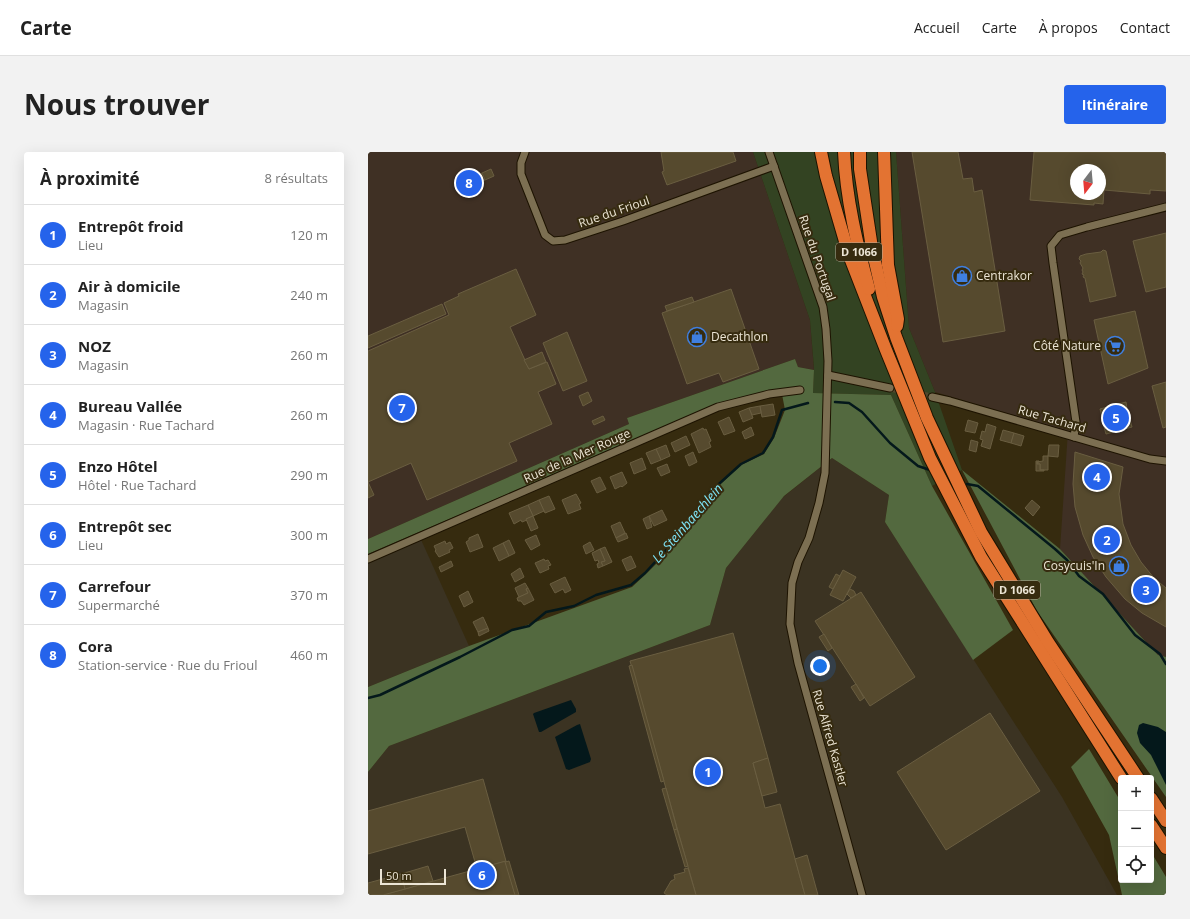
<!DOCTYPE html>
<html lang="fr">
<head>
<meta charset="utf-8">
<style>
	:root { --surface:#fff; --page:#f2f2f2; --text:#222; --muted:#767676; --line:#e0e0e0; --accent:#2563eb }
	body { margin:0; font-family:"Open Sans",sans-serif; background:var(--page); color:var(--text) }
	.controls { position:absolute; right:12px; bottom:12px; display:grid; overflow:hidden; border-radius:4px; box-shadow:0 4px 16px #0002 }
	.controls button { width:36px; height:36px; display:grid; place-items:center; padding:0; border:0; border-bottom:1px solid var(--line); background:var(--surface); color:var(--text); font:20px sans-serif }
	.compass { position:absolute; left:702px; top:12px; width:36px; height:36px; border-radius:50%; background:var(--surface); box-shadow:0 4px 16px #0002; rotate:196deg }
	.scale { position:absolute; left:12px; bottom:10px; width:66px; box-sizing:border-box; padding-left:4px; border:2px solid #ece5d5; border-top:0; font-size:11px; line-height:14px; white-space:nowrap; color:#ece5d5; -webkit-text-stroke:3px #362b0f; paint-order:stroke }
	.you { position:absolute; left:452px; top:514px; width:14px; height:14px; margin:-10px; border:3px solid #fff; border-radius:50%; background:#1a73e8; box-shadow:0 0 0 6px #1a73e833 }
	.badge { display:grid; place-items:center; width:26px; height:26px; border-radius:50%; background:var(--accent); color:#fff; font-size:13px; font-weight:700 }
	.pin { position:absolute; translate:-50% -50%; border:2px solid #fff; box-shadow:0 1px 4px #0006 }
	.list { margin:0; padding:0; list-style:none }
	h2 { display:flex; justify-content:space-between; align-items:center; height:52px; margin:0; padding:0 16px; font-size:17px }
	h2 small { font-size:13px; font-weight:400; color:var(--muted) }
	.list li { display:grid; grid-template-columns:26px 1fr auto; gap:12px; align-items:center; box-sizing:border-box; height:60px; padding:0 16px; border-top:1px solid var(--line) }
	.list b { display:block; font-size:15px; white-space:nowrap }
	.list p { margin:0; font-size:13px; white-space:nowrap; color:var(--muted) }
	.list em { font-size:13px; font-style:normal; color:var(--muted) }
	.icon { flex:none; width:22px; height:22px; fill:none; stroke:currentColor; stroke-width:2; stroke-linecap:round; stroke-linejoin:round }
	.map { position:relative; flex:none; width:798px; height:743px; overflow:hidden; border-radius:4px }
	header { display:flex; align-items:center; gap:24px; box-sizing:border-box; height:56px; padding:0 20px; background:var(--surface); border-bottom:1px solid var(--line) }
	header strong { font-size:19px }
	nav { display:flex; gap:22px; margin-inline-start:auto; font-size:14px }
	.intro { display:flex; align-items:center; justify-content:space-between; box-sizing:border-box; height:96px; padding:0 24px }
	h1 { margin:0; font-size:28px }
	.button { padding:10px 18px; border-radius:4px; background:var(--accent); color:#fff; font-size:14px; font-weight:700 }
	main { display:flex; gap:24px; padding:0 24px }
	aside { flex:1; background:var(--surface); border-radius:4px; box-shadow:0 4px 16px #0002 }
	.map>svg:first-child { display:block }
	.commercial { fill:#3f3024; fill-rule:evenodd }
	.industrial { fill:#3b3322 }
	.green { fill:#334322 }
	.forest { fill:#53693f }
	.water { fill:#04181b }
	.lines { fill:none; stroke-linecap:round; stroke-linejoin:round }
	.stream { stroke:#04181b; stroke-width:2.5 }
	.building { fill:#564a2e; stroke:#6a5e41; fill-rule:evenodd }
	.street-tunnel { stroke:#51472d; stroke-width:7; stroke-dasharray:7 3.5; stroke-linecap:butt }
	.street-casing { stroke:#1d1300; stroke-width:9 }
	.highway-casing { stroke:#1d1300; stroke-width:14 }
	.street { stroke:#7c6f52; stroke-width:7 }
	.highway { stroke:#e37332; stroke-width:12 }
	.labels { text-anchor:middle; stroke-width:4; stroke-linejoin:round; paint-order:stroke }
	.shield { fill:#362b0f; stroke:#b5ad9a; stroke-width:1 }
	.shield-label { font-size:11px; font-weight:bold; fill:#ece5d5 }
	.street-label { font-size:12px; fill:#ece5d5; stroke:#362b0f }
	.poi-label { font-size:12px; fill:#ece5d5; stroke:#362b0f; text-anchor:start }
	.water-label { font-size:13px; font-style:italic; fill:#7ee5f8; stroke:#362b0f }
</style>
</head>
<body>
<header>
<strong>Carte</strong>
<nav><a>Accueil</a><a>Carte</a><a>À propos</a><a>Contact</a></nav>
</header>
<div class="intro"><h1>Nous trouver</h1><a class="button">Itinéraire</a></div>
<main>
<aside>
<h2>À proximité<small>8 résultats</small></h2>
<ul class="list">
<li><span class="badge">1</span><div><b>Entrepôt froid</b><p>Lieu</p></div><em>120 m</em></li>
<li><span class="badge">2</span><div><b>Air à domicile</b><p>Magasin</p></div><em>240 m</em></li>
<li><span class="badge">3</span><div><b>NOZ</b><p>Magasin</p></div><em>260 m</em></li>
<li><span class="badge">4</span><div><b>Bureau Vallée</b><p>Magasin · Rue Tachard</p></div><em>260 m</em></li>
<li><span class="badge">5</span><div><b>Enzo Hôtel</b><p>Hôtel · Rue Tachard</p></div><em>290 m</em></li>
<li><span class="badge">6</span><div><b>Entrepôt sec</b><p>Lieu</p></div><em>300 m</em></li>
<li><span class="badge">7</span><div><b>Carrefour</b><p>Supermarché</p></div><em>370 m</em></li>
<li><span class="badge">8</span><div><b>Cora</b><p>Station-service · Rue du Frioul</p></div><em>460 m</em></li>
</ul>
</aside>
<div class="map">
<svg width="798" height="743" viewBox="0 0 798 743">
	<rect width="100%" height="100%" fill="#362b0f"/>
	<g class="commercial">
		<polygon points="0,0 385,0 442,168 446,218 430,215 427,207 259,266 261,272 0,387"/>
		<path d="M528,0H798V505L790,503L692,397L700,279L567,240L541,176ZM708,18H732V42H708Z"/>
	</g>
	<g class="industrial">
		<polygon points="464,306 521,343 517,370 694,645 749,743 0,743 0,620 21,594 342,473 358,416 414,346"/>
		<polygon points="50,381 101,494 0,535 0,402"/>
	</g>
	<polygon class="green" points="385,0 528,0 541,176 567,240 594,318 564,334 523,243 445,241 446,216 442,168"/>
	<g class="forest">
		<polygon points="427,207 430,215 446,218 445,241 523,243 564,334 645,478 605,508 517,370 521,343 464,306 416,344 358,416 342,473 21,594 0,620 0,535 101,494 264,435 279,421 302,398 343,341 373,313 396,302 406,286 417,258 413,237 348,252 0,402 0,387 261,272 259,266"/>
		<polygon points="594,318 692,397 790,503 798,505 798,645 669,459"/>
		<polygon points="721,597 753,650 753,728 783,728 783,700 798,725 798,743 754,743 741,683 703,615"/>
	</g>
	<g class="water">
		<polygon points="203,548 208,557 208,560 173,580 171,580 165,562 166,561"/>
		<polygon points="775,571 790,575 798,580 798,633 783,603 772,591 769,581 771,573"/>
		<polygon points="212,572 223,607 222,610 201,618 198,617 187,585 209,573"/>
	</g>
	<g class="lines">
		<g class="stream">
			<polyline points="467,250 481,251 494,260 522,291 550,314 562,318"/>
			<polyline points="599,332 610,334 687,397 699,408 711,424 735,442 767,483 792,502 798,512"/>
			<polyline points="0,546 12,543 92,505 144,478 161,474 178,460 206,454 228,443 263,433 277,421 300,396 342,340 373,312 395,301 405,285 414,258 440,251"/>
		</g>
	</g>
	<g class="building">
		<polygon points="293,0 365,0 368,9 299,33 294,20 296,19"/>
		<polygon points="544,0 590,0 595,27 604,26 606,40 614,38 637,179 575,190"/>
		<path d="M666,0H798V39L782,38V42L736,38L735,52L726,51V53L662,48ZM708,18H732V42H708Z"/>
		<polygon points="123,17 126,24 117,28 114,21"/>
		<polygon points="114,21 117,28 93,39 90,32"/>
		<polygon points="798,81 798,135 778,140 765,89"/>
		<polygon points="735,98 738,99 748,144 722,150 717,126 715,125 716,123 714,122 715,120 714,118 715,116 712,111 713,109 711,107 712,104 718,102 733,100"/>
		<polygon points="148,117 168,163 142,175 161,217 179,210 188,232 170,240 184,272 141,291 149,309 59,348 43,311 0,330 6,343 0,346 0,199 81,163 76,151 91,144 90,142"/>
		<polygon points="363,137 391,217 355,230 351,221 319,232 294,161"/>
		<polygon points="324,145 326,150 299,159 297,154"/>
		<polygon points="74,152 78,162 0,196 0,184"/>
		<polygon points="767,159 780,216 740,232 726,168"/>
		<polygon points="199,180 219,229 195,239 175,191"/>
		<polygon points="174,200 178,210 161,217 156,208"/>
		<polygon points="798,230 798,275 795,276 784,234"/>
		<polygon points="220,240 224,249 215,254 211,244"/>
		<polygon points="758,250 760,264 761,264 764,275 753,278 752,273 748,274 750,279 738,282 735,271 737,271 736,267 735,268 732,257 743,254 744,259 748,258 746,253"/>
		<polygon points="405,252 407,263 394,265 392,254"/>
		<polygon points="392,254 393,261 384,263 381,256"/>
		<polygon points="381,256 385,266 375,270 371,260"/>
		<polygon points="235,264 237,268 226,273 224,269"/>
		<polygon points="361,265 367,279 356,283 350,270"/>
		<polygon points="600,268 610,271 607,281 597,279"/>
		<polygon points="619,272 628,275 622,297 613,294 615,288 612,287 614,279 617,280"/>
		<polygon points="383,275 386,283 377,287 374,280"/>
		<polygon points="335,276 336,278 338,277 343,289 341,290 343,295 331,301 323,282"/>
		<polygon points="635,278 646,281 643,291 632,288"/>
		<polygon points="646,281 656,284 653,294 643,291"/>
		<polygon points="318,284 322,293 307,300 303,291"/>
		<polygon points="603,288 610,290 608,300 601,298"/>
		<polygon points="298,293 302,304 293,308 288,297"/>
		<polygon points="681,293 691,293 690,305 680,304"/>
		<polygon points="288,297 293,308 283,312 278,301"/>
		<polygon points="325,300 329,310 321,314 317,304"/>
		<polygon points="707,300 755,315 751,342 755,372 763,393 773,410 786,426 798,436 798,475 774,461 757,447 738,425 725,405 715,383 707,355 705,332"/>
		<polygon points="675,304 680,304 680,318 672,318 672,312 669,312 669,310 675,309"/>
		<polygon points="274,306 278,317 266,322 262,311"/>
		<polygon points="668,309 671,309 671,310 669,310 669,312 672,312 672,318 676,318 676,319 668,319"/>
		<polygon points="299,312 302,320 293,324 289,316"/>
		<polygon points="254,320 259,331 254,335 253,334 247,337 242,325"/>
		<polygon points="232,325 238,337 229,341 223,329"/>
		<polygon points="208,342 213,351 211,352 213,357 200,362 194,348"/>
		<polygon points="181,344 187,357 177,361 171,348"/>
		<polygon points="171,348 176,359 165,364 160,353"/>
		<polygon points="664,348 672,355 665,364 657,356"/>
		<polygon points="160,353 165,364 158,367 159,368 154,370 153,368 146,372 141,361"/>
		<polygon points="294,358 299,368 286,374 281,364"/>
		<polygon points="165,364 170,376 163,379 158,367"/>
		<polygon points="281,364 284,375 279,377 275,367"/>
		<polygon points="252,370 257,381 248,386 243,374"/>
		<polygon points="258,381 260,386 250,390 248,386"/>
		<polygon points="110,382 115,395 102,400 98,390 101,388 101,386"/>
		<polygon points="168,383 172,393 163,398 157,388"/>
		<polygon points="141,388 147,401 141,404 135,391"/>
		<polygon points="77,389 78,392 82,390 85,396 81,398 82,400 71,405 67,399 68,398 66,394"/>
		<polygon points="222,390 226,398 218,402 215,394"/>
		<polygon points="135,391 141,404 131,409 125,396"/>
		<polygon points="237,395 244,410 235,414 233,410 237,409 232,397"/>
		<polygon points="232,397 237,409 233,410 235,414 230,416 229,412 231,411 230,408 227,409 224,401"/>
		<polygon points="263,404 268,415 259,419 254,408"/>
		<polygon points="176,407 177,409 180,408 183,413 180,414 181,417 172,421 167,411"/>
		<polygon points="83,409 85,414 73,420 71,415"/>
		<polygon points="152,416 156,425 147,430 143,422"/>
		<polygon points="475,418 488,425 475,449 462,443"/>
		<polygon points="468,422 472,424 465,437 461,435"/>
		<polygon points="197,425 203,438 197,441 195,437 187,441 182,432"/>
		<polygon points="157,431 160,436 158,437 160,441 151,445 147,436"/>
		<polygon points="160,436 166,448 156,453 153,449 150,449 149,446 160,441 158,437"/>
		<polygon points="482,437 486,439 488,443 483,446 479,442"/>
		<polygon points="100,439 105,450 96,455 91,444"/>
		<polygon points="493,440 547,525 502,554 447,469"/>
		<polygon points="115,465 120,476 110,480 105,470"/>
		<polygon points="120,476 121,479 111,484 110,480"/>
		<polygon points="365,481 400,606 385,611 394,644 397,656 412,652 437,743 328,743 262,509"/>
		<polygon points="456,482 464,496 460,499 451,485"/>
		<polygon points="264,513 296,629 293,630 261,514"/>
		<polygon points="488,532 496,546 492,549 483,535"/>
		<polygon points="622,561 672,639 578,698 529,620"/>
		<polygon points="400,606 409,640 394,644 385,611"/>
		<polygon points="115,627 138,709 109,717 97,675 0,702 0,659"/>
		<polygon points="298,636 309,677 306,678 294,637"/>
		<polygon points="309,677 320,714 317,715 306,678"/>
		<polygon points="439,703 450,743 437,743 427,707"/>
		<polygon points="138,709 147,743 15,743 109,717"/>
		<polygon points="141,709 151,743 147,743 137,710"/>
		<polygon points="60,714 65,729 37,737 33,722"/>
		<polygon points="320,716 328,743 299,743 296,741 303,729 307,727 306,723 317,720 316,717"/>
		<polygon points="33,722 37,737 15,743 0,743 0,731"/>
	</g>
	<g class="lines">
		<polyline class="street-tunnel" points="522,236 564,245"/>
		<defs>
			<g id="street">
				<polyline points="157,0 153,11 153,22 177,83 185,89 197,88 255,69 406,14"/>
				<polyline points="401,0 455,155 458,177 460,209 457,321 451,351 441,386 430,410 424,431 422,472 430,511 494,743"/>
				<polyline points="460,223 522,236"/>
				<polyline points="564,245 582,249 782,307 798,309"/>
				<polyline points="706,285 708,270 685,111 683,94 692,83 719,75 798,55"/>
				<polyline points="0,407 350,255 401,242 432,238"/>
			</g>
			<g id="highway">
				<polyline points="453,0 458,24 481,103 518,198 562,306 613,405 753,626"/>
				<path d="M476,0C478,47 489,92 501,137"/>
				<polyline points="492,0 492,17 504,96 515,145 528,185 559,266 613,380 680,490 770,626"/>
				<polyline points="516,0 520,113 530,167 529,174"/>
				<polyline points="783,646 798,669"/>
				<polyline points="783,673 798,696"/>
			</g>
		</defs>
		<use href="#street" class="street-casing"/>
		<use href="#highway" class="highway-casing"/>
		<use href="#street" class="street"/>
		<use href="#highway" class="highway"/>
	</g>
	<defs>
		<symbol id="shop-ring" viewBox="-11 -11 22 22"><circle r="9.5" fill="#362b0f" stroke="#3f7fe0" stroke-width="1.5"/><path d="M-5-2.5h2.3a2.7 3.5 0 0 1 5.4 0H5L5.5 6h-11ZM-1.5-2.5h3a1.5 2.3 0 0 0-3 0Z" fill="#3f7fe0"/></symbol>
		<symbol id="supermarket-ring" viewBox="-11 -11 22 22"><circle r="9.5" fill="#362b0f" stroke="#3f7fe0" stroke-width="1.5"/><path d="M-6-5.5h2.5l.6 2H6L4.5 2H-2.5L-4.4-4H-6ZM-1.5 3.2a1.3 1.3 0 1 0 .1 0ZM3 3.2a1.3 1.3 0 1 0 .1 0Z" fill="#3f7fe0"/></symbol>
	</defs>
	<g fill-rule="evenodd">
		<use href="#shop-ring" x="583" y="113" width="22" height="22"/>
		<use href="#shop-ring" x="318" y="174" width="22" height="22"/>
		<use href="#supermarket-ring" x="736" y="183" width="22" height="22"/>
		<use href="#shop-ring" x="740" y="403" width="22" height="22"/>
	</g>
	<g class="labels">
		<g class="shield">
			<rect x="468" y="91" width="46" height="18" rx="3"/>
			<rect x="626" y="429" width="46" height="18" rx="3"/>
		</g>
		<g class="shield-label">
			<text x="491" y="104">D 1066</text>
			<text x="649" y="442">D 1066</text>
		</g>
		<g class="street-label">
			<text transform="translate(246 60) rotate(-19)" y="4">Rue du Frioul</text>
			<text transform="translate(449 106) rotate(71)" y="4">Rue du Portugal</text>
			<text transform="translate(684 267) rotate(16)" y="4">Rue Tachard</text>
			<text transform="translate(209 304) rotate(-24)" y="4">Rue de la Mer Rouge</text>
			<text transform="translate(462 586) rotate(74)" y="4">Rue Alfred Kastler</text>
		</g>
		<g class="poi-label">
			<text x="608" y="128">Centrakor</text>
			<text x="343" y="189">Decathlon</text>
			<text x="733" y="198" text-anchor="end">Côté Nature</text>
			<text x="737" y="418" text-anchor="end">Cosycuis'In</text>
		</g>
		<g class="water-label">
			<text transform="translate(319 371) rotate(-49)" y="5">Le Steinbaechlein</text>
		</g>
	</g>
</svg>
<div class="controls">
<button>+</button>
<button>−</button>
<button><svg class="icon" aria-label="locate" viewBox="0 0 24 24"><circle cx="12" cy="12" r="6"/><path d="M12 2v4M12 18v4M2 12h4M18 12h4"/></svg></button>
</div>
<svg class="compass" viewBox="-18 -18 36 36"><path d="M0-13l5 13h-10z" fill="#e53935"/><path d="M0 13l5-13h-10z" fill="#767676"/></svg>
<div class="scale">50 m</div>
<div class="you"></div>
<div class="pin badge" style="left:340px;top:620px">1</div>
<div class="pin badge" style="left:739px;top:388px">2</div>
<div class="pin badge" style="left:778px;top:438px">3</div>
<div class="pin badge" style="left:729px;top:325px">4</div>
<div class="pin badge" style="left:748px;top:266px">5</div>
<div class="pin badge" style="left:114px;top:723px">6</div>
<div class="pin badge" style="left:34px;top:256px">7</div>
<div class="pin badge" style="left:101px;top:31px">8</div>
</div>
</main>
</body>
</html>
